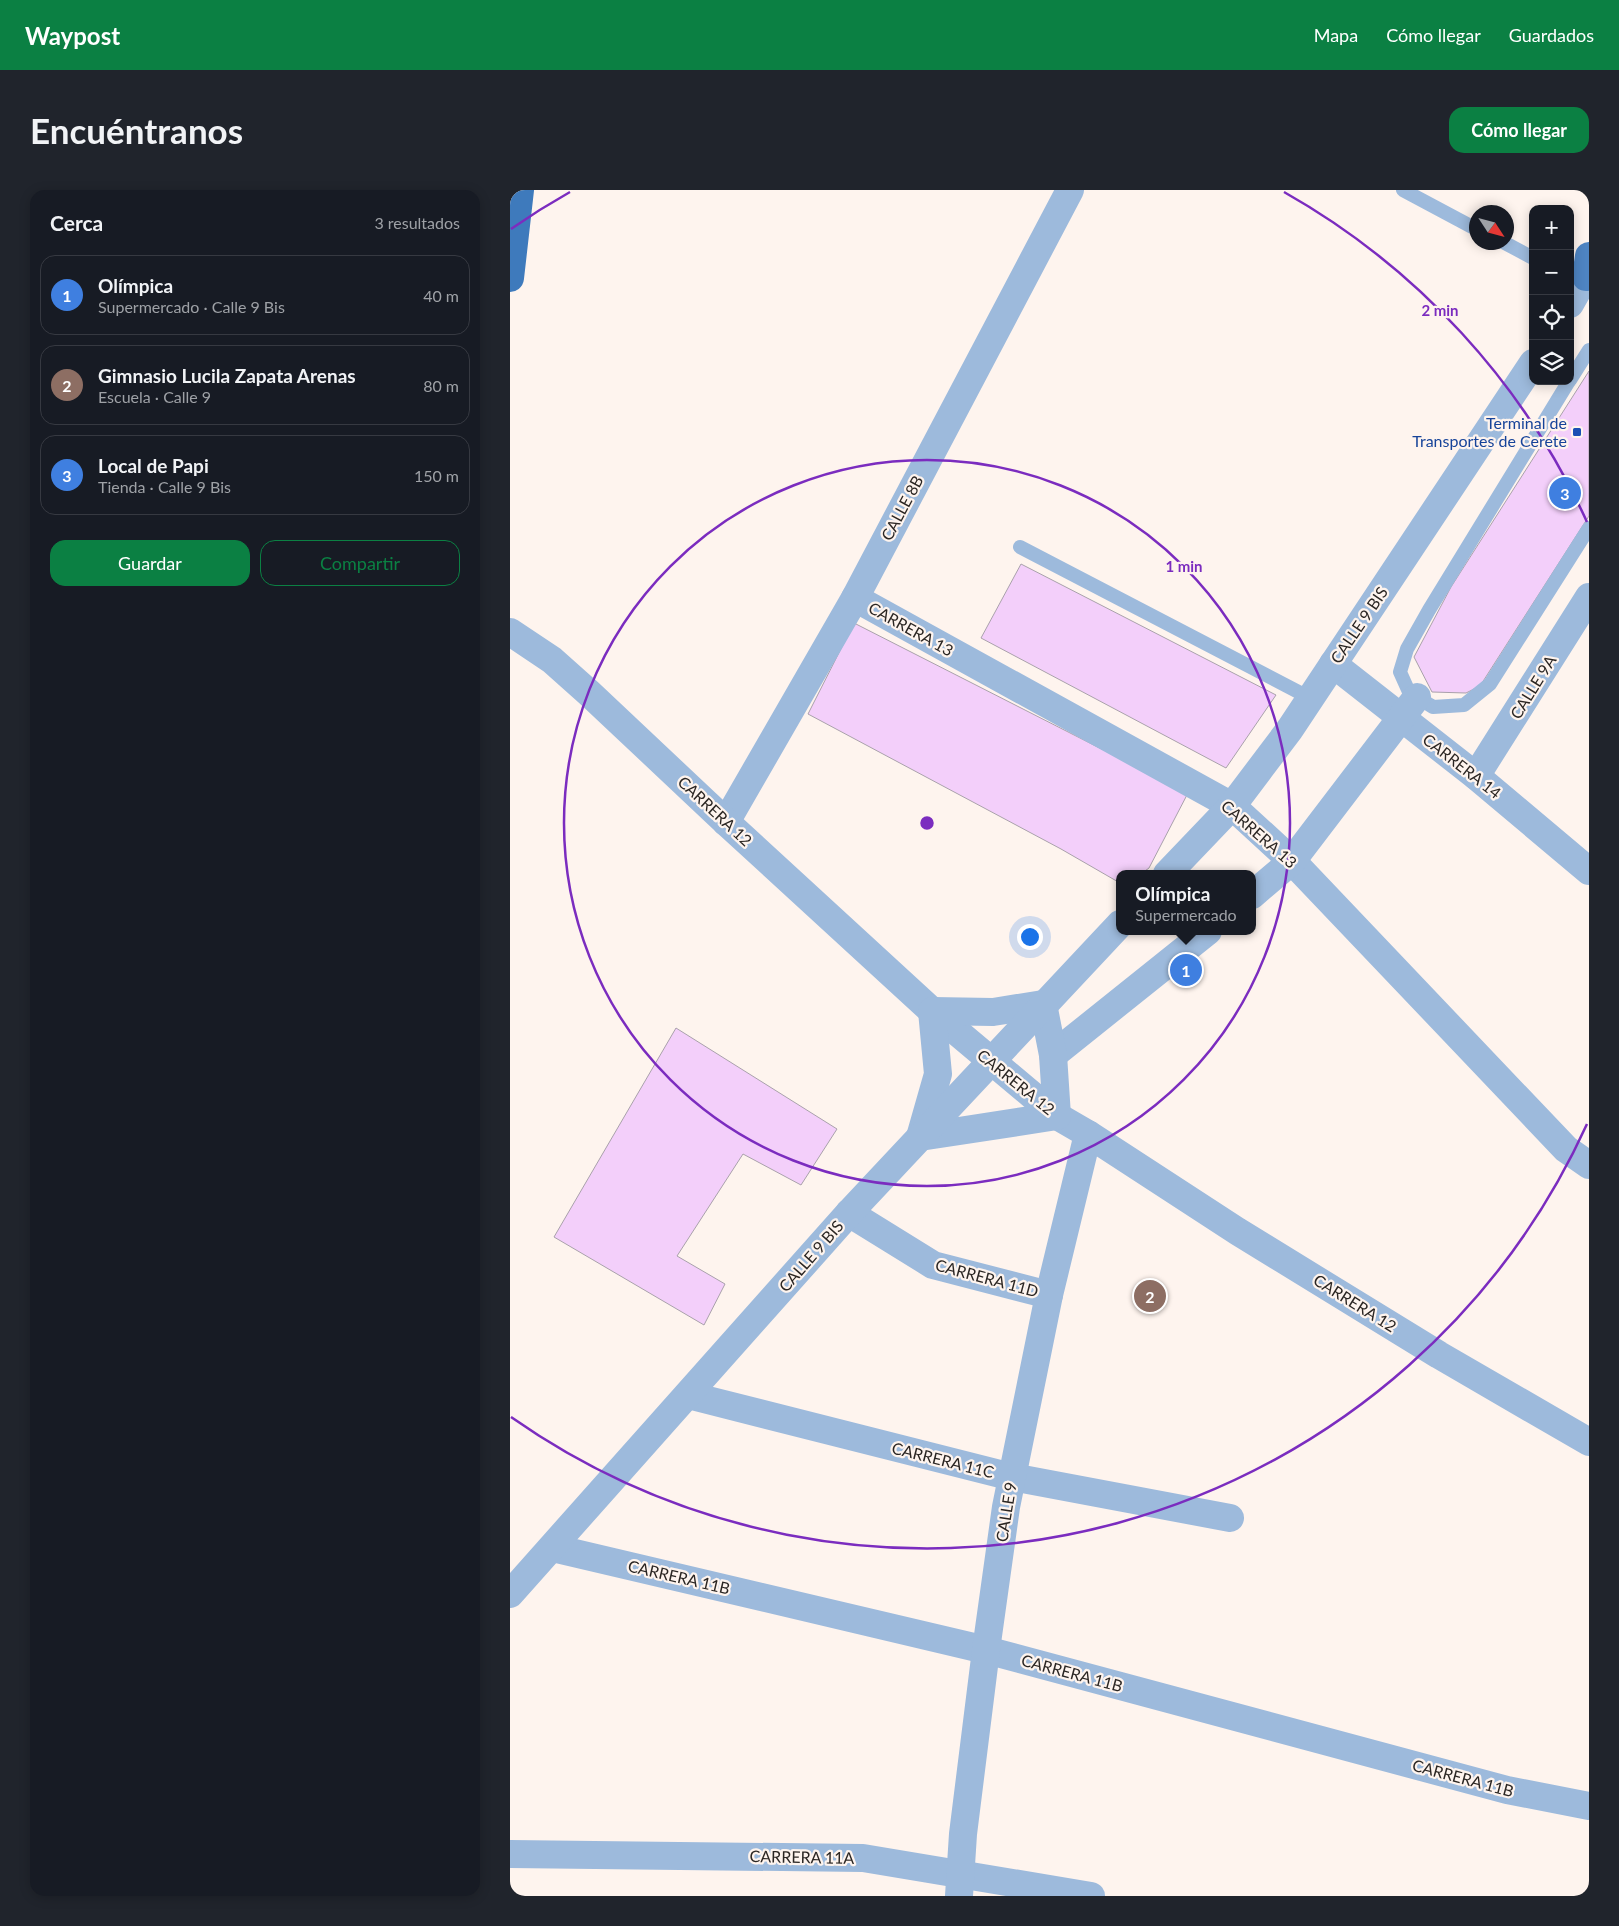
<!DOCTYPE html>
<html lang="es">
<head>
<meta charset="utf-8">
<style>
	:root { --surface:#171b24; --page:#20242c; --text:#f1f3f6; --muted:#9ea1a6; --line:#363941; --accent:#0b8043 }
	body { margin:0; font-family:Lato,sans-serif; background:var(--page); color:var(--text) }
	.controls { position:absolute; right:15px; top:15px; display:grid; overflow:hidden; border-radius:10px; box-shadow:0 2px 12px #0003 }
	.controls button { width:45px; height:45px; display:grid; place-items:center; padding:0; border:0; border-bottom:1px solid var(--line); background:var(--surface); color:var(--text); font:25px sans-serif }
	.compass { position:absolute; left:959px; top:15px; width:45px; height:45px; border-radius:50%; background:var(--surface); box-shadow:0 2px 12px #0003; rotate:126deg }
	.you { position:absolute; left:519px; top:746px; width:18px; height:18px; margin:-12px; border:4px solid #fff; border-radius:50%; background:#1a73e8; box-shadow:0 0 0 8px #1a73e833 }
	.badge { display:grid; place-items:center; width:32px; height:32px; border-radius:50%; background:var(--accent); color:#fff; font-size:16px; font-weight:700 }
	.pin { position:absolute; translate:-50% -50%; border:2px solid #fff; box-shadow:0 1px 5px #0006 }
	.popup { position:absolute; left:606px; top:680px; width:140px; height:65px; box-sizing:border-box; display:grid; place-content:center; border-radius:10px; background:var(--surface); filter:drop-shadow(0 1px 4px #0005); font-size:16px; white-space:nowrap; color:var(--muted) }
	.popup b { font-size:19px; color:var(--text) }
	.popup::after { content:''; position:absolute; left:50%; top:100%; margin-left:-10px; border:10px solid transparent; border-top-color:var(--surface) }
	.list { margin:0; padding:0; list-style:none }
	h2 { display:flex; justify-content:space-between; align-items:center; height:65px; margin:0; padding:0 20px; font-size:21px }
	h2 small { font-size:16px; font-weight:400; color:var(--muted) }
	.list li { display:grid; grid-template-columns:32px 1fr auto; gap:15px; align-items:center; box-sizing:border-box; height:80px; margin:0 10px 10px; padding:0 10px; border:1px solid var(--line); border-radius:15px }
	.list b { display:block; font-size:19px; white-space:nowrap }
	.list p { margin:0; font-size:16px; white-space:nowrap; color:var(--muted) }
	.list em { font-size:16px; font-style:normal; color:var(--muted) }
	.actions { display:flex; gap:10px; padding:15px 20px }
	.actions a { flex:1; padding:11px 0; border:1px solid var(--accent); border-radius:15px; text-align:center; font-size:18px; color:var(--accent) }
	.actions .main { background:var(--accent); color:#fff }
	.icon { flex:none; width:28px; height:28px; fill:none; stroke:currentColor; stroke-width:2; stroke-linecap:round; stroke-linejoin:round }
	.map { position:relative; flex:none; width:1079px; height:1706px; overflow:hidden; border-radius:15px }
	header { display:flex; align-items:center; gap:30px; box-sizing:border-box; height:70px; padding:0 25px; background:var(--accent); color:#fff }
	header strong { font-size:24px }
	nav { display:flex; gap:28px; margin-inline-start:auto; font-size:18px }
	.intro { display:flex; align-items:center; justify-content:space-between; box-sizing:border-box; height:120px; padding:0 30px }
	h1 { margin:0; font-size:35px }
	.button { padding:12px 22px; border-radius:15px; background:var(--accent); color:#fff; font-size:18px; font-weight:700 }
	main { display:flex; gap:30px; padding:0 30px }
	aside { flex:1; background:var(--surface); border-radius:15px; box-shadow:0 2px 12px #0003 }
	.map>svg:first-child { display:block }
	.building { fill:#f3cffa; stroke:#a9a1ab }
	.lines { fill:none; stroke-linecap:round; stroke-linejoin:round }
	.service { stroke:#9dbadc; stroke-width:14 }
	.minor { stroke:#9dbadc; stroke-width:28 }
	.tertiary { stroke:#9dbadc; stroke-width:28 }
	.primary { stroke:#4e84c2; stroke-width:28 }
	.trunk { stroke:#3e7abc; stroke-width:28 }
	.ring { fill:none; stroke:#7b2cbf; stroke-width:2.5 }
	.transit-dot { fill:#1a4fb4; stroke:#fef4ee; stroke-width:2 }
	.labels { text-anchor:middle; stroke-width:4.5; stroke-linejoin:round; paint-order:stroke }
	.transit-label { font-size:16px; fill:#164399; stroke:#fef4ee; text-anchor:end }
	.street-label { font-size:16px; fill:#2b2623; stroke:#fef4ee }
	.centre { fill:#7b2cbf; stroke:#fef4ee; stroke-width:2.5 }
	.ring-label { font-size:15px; text-anchor:middle; font-weight:bold; fill:#7b2cbf; stroke:#fef4ee; stroke-width:4.5; stroke-linejoin:round; paint-order:stroke }
</style>
</head>
<body>
<header>
<strong>Waypost</strong>
<nav><a>Mapa</a><a>Cómo llegar</a><a>Guardados</a></nav>
</header>
<div class="intro"><h1>Encuéntranos</h1><a class="button">Cómo llegar</a></div>
<main>
<aside>
<h2>Cerca<small>3 resultados</small></h2>
<ul class="list">
<li><span class="badge" style="background:#3f7fe0">1</span><div><b>Olímpica</b><p>Supermercado · Calle 9 Bis</p></div><em>40 m</em></li>
<li><span class="badge" style="background:#8d6e63">2</span><div><b>Gimnasio Lucila Zapata Arenas</b><p>Escuela · Calle 9</p></div><em>80 m</em></li>
<li><span class="badge" style="background:#3f7fe0">3</span><div><b>Local de Papi</b><p>Tienda · Calle 9 Bis</p></div><em>150 m</em></li>
</ul>
<div class="actions"><a class="main">Guardar</a><a>Compartir</a></div>
</aside>
<div class="map">
<svg width="1079" height="1706" viewBox="0 0 1079 1706">
	<rect width="100%" height="100%" fill="#fef4ee"/>
	<g class="building">
		<polygon points="1079,181 1079,326 970,496 956,503 922,502 904,467 941,397"/>
		<polygon points="511,374 766,505 716,578 471,448"/>
		<polygon points="344,433 678,603 639,678 631,684 610,684 610,693 551,659 298,524"/>
		<polygon points="166,838 327,939 291,995 233,964 167,1066 215,1094 194,1135 44,1047"/>
	</g>
	<g class="lines">
		<g class="service">
			<polyline points="893,0 966,39"/>
			<polyline points="993,52 1023,68"/>
			<polyline points="1060,190 1079,160"/>
			<polyline points="1059,191 919,420 897,459 890,482 899,502 923,517 954,515 980,494 1079,338"/>
			<polyline points="510,357 800,508"/>
		</g>
		<g class="minor">
			<polyline points="345,408 722,616 782,671 1056,959 1079,975"/>
			<polyline points="823,474 966,586 1079,681"/>
			<polyline points="966,586 1079,407"/>
			<polyline points="216,632 345,408 560,0"/>
			<polyline points="742,705 782,671 907,507"/>
			<polyline points="543,865 698,741"/>
			<polyline points="339,1023 423,1075 539,1105"/>
			<polyline points="178,1205 502,1287 720,1328"/>
			<polyline points="43,1358 476,1460 997,1600 1079,1616"/>
			<polyline points="0,1664 353,1668 581,1706"/>
			<polyline points="449,1706 453,1644 476,1460 496,1317 539,1105 578,944"/>
		</g>
		<g class="tertiary">
			<polyline points="1060,114 1079,80"/>
			<polyline points="0,442 42,470 79,503 216,632 422,821 547,926 578,944 727,1041 929,1165 1079,1252"/>
			<polyline points="657,684 722,616 780,539 1023,173"/>
			<polygon points="533,814 543,865 547,926 410,947 428,884 422,821 483,822"/>
			<polyline points="0,1404 339,1023 610,734"/>
		</g>
		<polyline class="primary" points="1076,87 1079,66"/>
		<polyline class="trunk" points="0,88 10,0"/>
	</g>
	<g class="ring">
		<circle cx="417" cy="633" r="363"/>
		<path d="M1077 934A725 725 0 0 1 1 1227M1 39A725 725 0 0 1 60 2M774 2A725 725 0 0 1 1077 332"/>
	</g>
	<rect class="transit-dot" x="1062" y="237" width="10" height="10" rx="2.5"/>
	<g class="labels">
		<g class="transit-label">
			<text x="1057" y="239">Terminal de<tspan x="1057" dy="18">Transportes de Cerete</tspan></text>
		</g>
		<g class="street-label">
			<text transform="translate(392 318) rotate(-62)" y="6">CALLE 8B</text>
			<text transform="translate(849 435) rotate(-56)" y="6">CALLE 9 BIS</text>
			<text transform="translate(401 439) rotate(29)" y="6">CARRERA 13</text>
			<text transform="translate(1023 497) rotate(-58)" y="6">CALLE 9A</text>
			<text transform="translate(952 576) rotate(38)" y="6">CARRERA 14</text>
			<text transform="translate(205 621) rotate(43)" y="6">CARRERA 12</text>
			<text transform="translate(749 644) rotate(41)" y="6">CARRERA 13</text>
			<text transform="translate(506 892) rotate(39)" y="6">CARRERA 12</text>
			<text transform="translate(301 1066) rotate(-49)" y="6">CALLE 9 BIS</text>
			<text transform="translate(477 1088) rotate(15)" y="6">CARRERA 11D</text>
			<text transform="translate(845 1113) rotate(32)" y="6">CARRERA 12</text>
			<text transform="translate(433 1270) rotate(14)" y="6">CARRERA 11C</text>
			<text transform="translate(496 1322) rotate(-81)" y="6">CALLE 9</text>
			<text transform="translate(169 1387) rotate(13)" y="6">CARRERA 11B</text>
			<text transform="translate(562 1483) rotate(15)" y="6">CARRERA 11B</text>
			<text transform="translate(953 1588) rotate(15)" y="6">CARRERA 11B</text>
			<text transform="translate(292 1667) rotate(1)" y="6">CARRERA 11A</text>
		</g>
	</g>
	<circle cx="417" cy="633" r="8" class="centre"/>
	<g class="ring-label">
		<text x="930" y="126">2 min</text>
		<text x="674" y="382">1 min</text>
	</g>
</svg>
<div class="controls">
<button>+</button>
<button>−</button>
<button><svg class="icon" aria-label="locate" viewBox="0 0 24 24"><circle cx="12" cy="12" r="6"/><path d="M12 2v4M12 18v4M2 12h4M18 12h4"/></svg></button>
<button><svg class="icon" aria-label="layers" viewBox="0 0 24 24"><path d="M12 4l9 5-9 5-9-5zM3 14l9 5 9-5"/></svg></button>
</div>
<svg class="compass" viewBox="-18 -18 36 36"><path d="M0-13l5 13h-10z" fill="#e53935"/><path d="M0 13l5-13h-10z" fill="#9ea1a6"/></svg>
<div class="you"></div>
<div class="pin badge" style="left:676px;top:780px;background:#3f7fe0">1</div>
<div class="popup"><b>Olímpica</b>Supermercado</div>
<div class="pin badge" style="left:640px;top:1106px;background:#8d6e63">2</div>
<div class="pin badge" style="left:1055px;top:303px;background:#3f7fe0">3</div>
</div>
</main>
</body>
</html>
